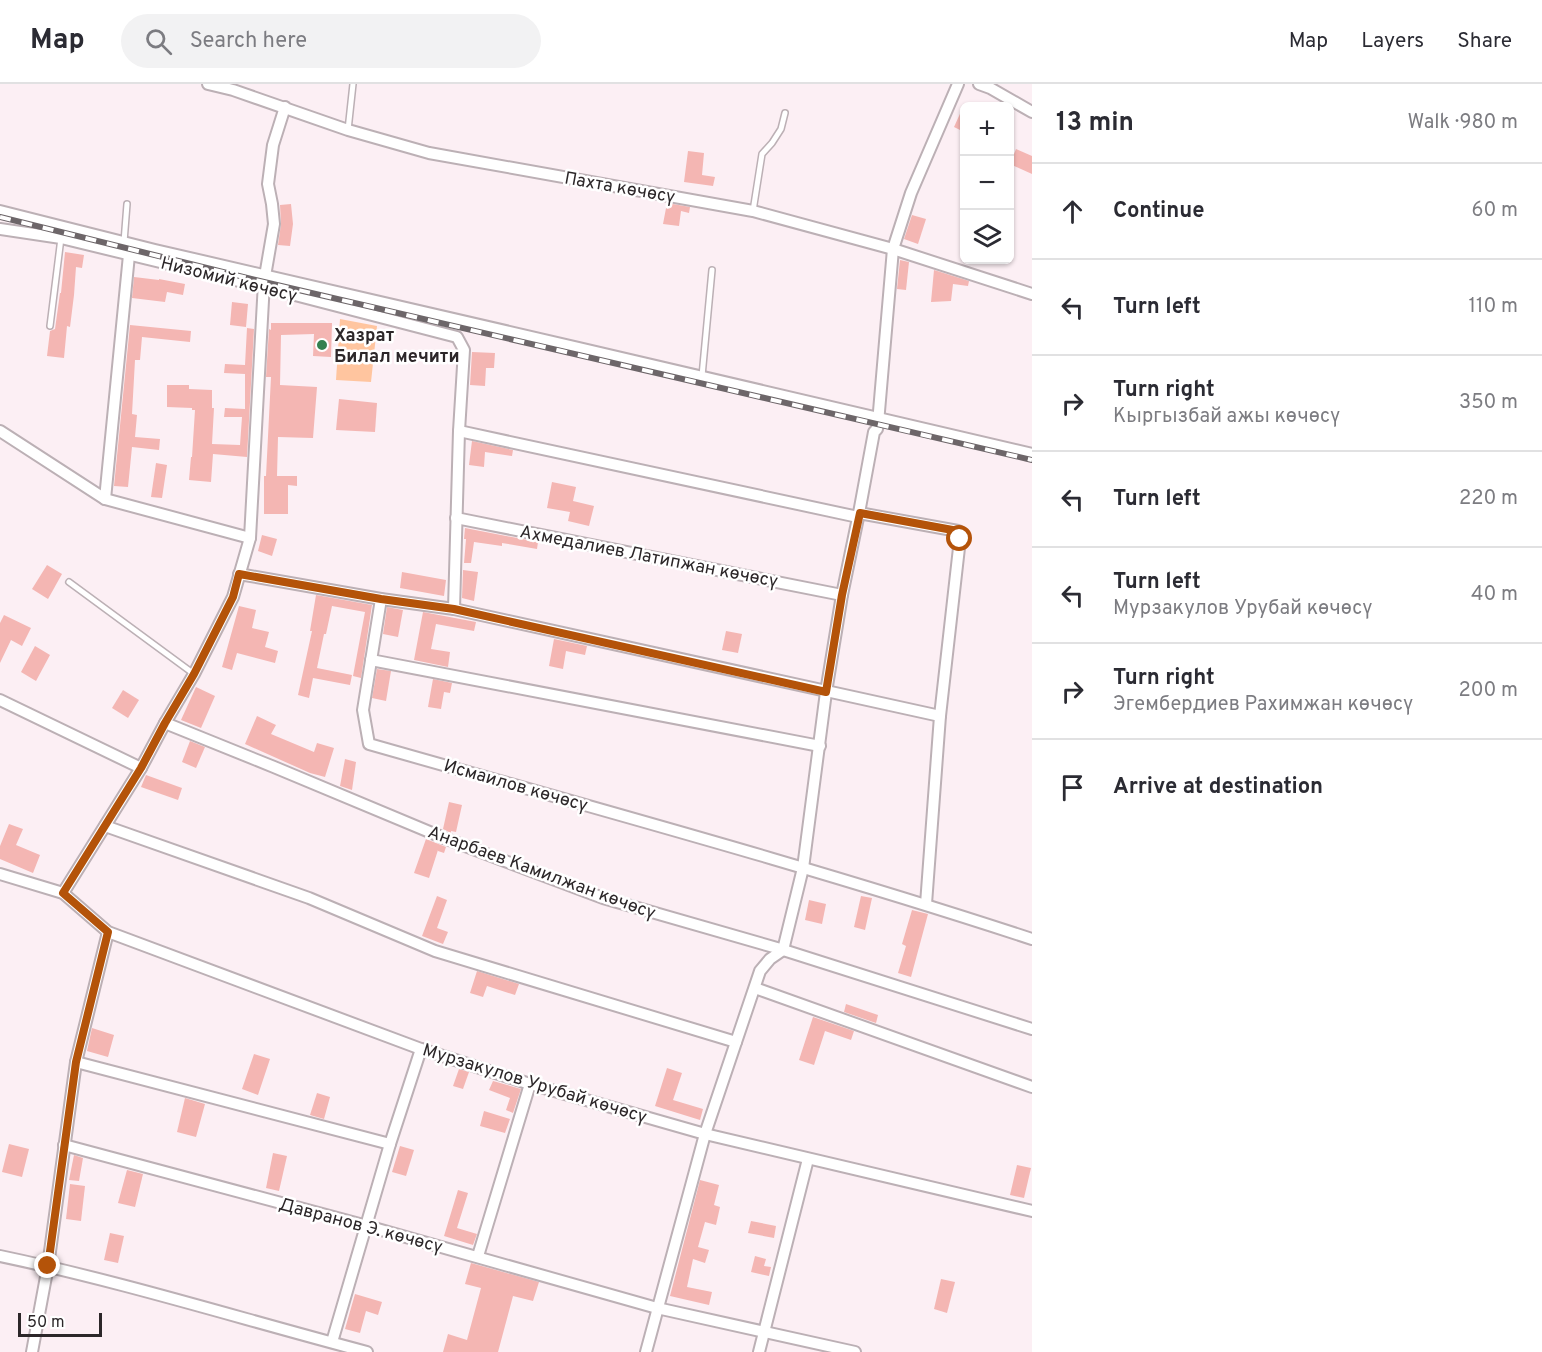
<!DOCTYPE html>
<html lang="en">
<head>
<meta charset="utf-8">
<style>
	:root { --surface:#fff; --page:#f2f2f3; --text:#2b2b33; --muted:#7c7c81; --line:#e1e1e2 }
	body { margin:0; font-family:Overpass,sans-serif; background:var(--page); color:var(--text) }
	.controls { position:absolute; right:18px; top:18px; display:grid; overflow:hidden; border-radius:9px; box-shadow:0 2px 4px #0004 }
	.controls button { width:54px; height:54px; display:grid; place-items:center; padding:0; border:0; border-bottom:2px solid var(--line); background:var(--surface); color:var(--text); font:30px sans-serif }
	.scale { position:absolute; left:18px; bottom:15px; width:84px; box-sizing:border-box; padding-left:6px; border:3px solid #2c2729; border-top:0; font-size:16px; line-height:21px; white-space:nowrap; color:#2c2729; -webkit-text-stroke:4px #fff; paint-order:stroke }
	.stop { position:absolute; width:18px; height:18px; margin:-14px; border:4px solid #b45309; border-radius:50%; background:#fff }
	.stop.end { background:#b45309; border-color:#fff; box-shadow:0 2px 6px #0008 }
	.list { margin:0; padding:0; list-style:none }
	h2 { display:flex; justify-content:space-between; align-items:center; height:78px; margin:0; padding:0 24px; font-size:26px }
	h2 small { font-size:20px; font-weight:400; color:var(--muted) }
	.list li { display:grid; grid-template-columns:39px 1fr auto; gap:18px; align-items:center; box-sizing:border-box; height:96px; padding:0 24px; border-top:2px solid var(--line) }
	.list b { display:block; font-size:22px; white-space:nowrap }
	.list p { margin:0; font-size:20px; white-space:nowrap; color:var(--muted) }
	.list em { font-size:20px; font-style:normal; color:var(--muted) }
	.icon { flex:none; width:33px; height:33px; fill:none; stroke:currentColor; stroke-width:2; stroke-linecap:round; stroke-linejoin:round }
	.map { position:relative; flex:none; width:1032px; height:1268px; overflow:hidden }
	header { display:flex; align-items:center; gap:36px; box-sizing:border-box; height:84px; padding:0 30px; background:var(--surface); border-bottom:2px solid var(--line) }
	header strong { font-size:28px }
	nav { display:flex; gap:33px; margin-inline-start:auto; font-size:21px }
	.search { width:420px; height:54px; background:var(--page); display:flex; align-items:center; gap:15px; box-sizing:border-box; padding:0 21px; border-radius:33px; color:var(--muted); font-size:22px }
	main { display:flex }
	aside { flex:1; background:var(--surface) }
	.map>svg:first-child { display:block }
	.green { fill:#ffc59f }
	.building { fill:#f4b6b3 }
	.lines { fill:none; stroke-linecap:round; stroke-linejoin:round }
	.service-casing { stroke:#bcb0b5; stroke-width:8 }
	.minor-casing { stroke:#bcb0b5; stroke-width:14 }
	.service { stroke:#fff; stroke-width:5 }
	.minor { stroke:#fff; stroke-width:10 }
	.rail-casing { stroke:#6d6669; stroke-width:6 }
	.rail { stroke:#fff; stroke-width:4; stroke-dasharray:11; stroke-linecap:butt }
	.route { stroke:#b45309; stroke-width:8 }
	.poi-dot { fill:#348150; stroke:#fff; stroke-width:2 }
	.labels { text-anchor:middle; stroke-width:5; stroke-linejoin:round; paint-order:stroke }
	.street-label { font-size:18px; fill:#2c2729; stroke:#fff }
	.poi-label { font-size:18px; font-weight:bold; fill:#2c2729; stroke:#fff; text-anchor:start }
</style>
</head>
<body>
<header>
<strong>Map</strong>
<div class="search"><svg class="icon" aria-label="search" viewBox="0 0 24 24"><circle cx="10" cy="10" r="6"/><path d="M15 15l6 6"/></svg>Search here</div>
<nav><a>Map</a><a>Layers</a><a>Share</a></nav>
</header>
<main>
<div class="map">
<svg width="1032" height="1268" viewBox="0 0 1032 1268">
	<rect width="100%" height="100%" fill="#fceff4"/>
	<polygon class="green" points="340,235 377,242 371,298 336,296"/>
	<g class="building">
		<polygon points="964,21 964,48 954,43"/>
		<polygon points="1016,65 1032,72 1032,90 1010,80"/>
		<polygon points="688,67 704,69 702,91 715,93 713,102 684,98"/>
		<polygon points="667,119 690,123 689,129 681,127 679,142 663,140"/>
		<polygon points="291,120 293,140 290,162 278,161 281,140 280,121"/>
		<polygon points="912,131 926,135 918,160 904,155"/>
		<polygon points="65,168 84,171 82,184 76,183 74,211 70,243 67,242 64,274 47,272 50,247 55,245 60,209 61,209"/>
		<polygon points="900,176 909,178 906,206 897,205"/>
		<polygon points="934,186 969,197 968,202 953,200 951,217 931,218"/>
		<polygon points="134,193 159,196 159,195 185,200 183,211 167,208 165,218 132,214"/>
		<polygon points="232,218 248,220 246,243 230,241"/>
		<polygon points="271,239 332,239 331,273 313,272 314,250 281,251 280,301 317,303 313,354 278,353 277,392 297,392 297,402 288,401 288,430 264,430 264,392 266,392 271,293 266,293 269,245 271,246"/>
		<polygon points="130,241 191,247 190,258 142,253 140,276 135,276 132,330 137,331 135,353 160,355 159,366 132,363 128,403 114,402"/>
		<polygon points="247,244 254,245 247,373 213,370 211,398 189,396 191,373 192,373 195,326 192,326 192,324 167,323 167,301 189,301 189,305 212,306 212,324 214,324 212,360 240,361 242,333 224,333 225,324 245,325 245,290 224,289 225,280 245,281"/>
		<polygon points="472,268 495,269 494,284 486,284 485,302 470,301"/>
		<polygon points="339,315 377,319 375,348 336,346"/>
		<polygon points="472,357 513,366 512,372 485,368 484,383 469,381"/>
		<polygon points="156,379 167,381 162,414 151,413"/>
		<polygon points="552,398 576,403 573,417 594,422 589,442 568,437 570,428 547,424"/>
		<polygon points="465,444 538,458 537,465 502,459 502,462 474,458 471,479 464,479 466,455 464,455"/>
		<polygon points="262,451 277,455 272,472 258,467"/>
		<polygon points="47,481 62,490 48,515 32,505"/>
		<polygon points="463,486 478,488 474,517 462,514"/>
		<polygon points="402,488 446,496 444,512 400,504"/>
		<polygon points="316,511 372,521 361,594 353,592 365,528 332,522 326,550 324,550 317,584 352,591 350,601 313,594 309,614 298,611 312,547 310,547"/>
		<polygon points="239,522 256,526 252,544 269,548 265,563 278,567 275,579 237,569 232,586 222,583"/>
		<polygon points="387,523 403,526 398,553 383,550"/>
		<polygon points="423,528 476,538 474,547 436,540 431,565 450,568 448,583 414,576"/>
		<polygon points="4,531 31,544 22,562 11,556 0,579 0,539"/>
		<polygon points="726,547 742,550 738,569 722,566"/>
		<polygon points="554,555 587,562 585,571 566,567 563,585 549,582"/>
		<polygon points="35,562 50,571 36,597 21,588"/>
		<polygon points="377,585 391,587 386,617 372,614"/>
		<polygon points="433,595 452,599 450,609 444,608 441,625 428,623"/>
		<polygon points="196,603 215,612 201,644 181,636"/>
		<polygon points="123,606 139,616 128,634 112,624"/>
		<polygon points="257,632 276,641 271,650 314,668 317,659 334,664 325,693 310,689 245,660"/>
		<polygon points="190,657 205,663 196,684 182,678"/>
		<polygon points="345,675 356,678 352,706 340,702"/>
		<polygon points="146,691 182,704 178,716 141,703"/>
		<polygon points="449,718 462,721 456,748 451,747 451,749 443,745"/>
		<polygon points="9,740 23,745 16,761 40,771 33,789 0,775 0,762"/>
		<polygon points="426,755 446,763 444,769 438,767 438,766 429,794 414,789"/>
		<polygon points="437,812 447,816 437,844 448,848 443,860 422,852"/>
		<polygon points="861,812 872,814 865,846 854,843"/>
		<polygon points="809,816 826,820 822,840 805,836"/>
		<polygon points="912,826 928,830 911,893 898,889 906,862 902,860"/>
		<polygon points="477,887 519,900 515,911 487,902 483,913 470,909"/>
		<polygon points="846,920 878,931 876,939 844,928"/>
		<polygon points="813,933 854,947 851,956 825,947 814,981 799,976"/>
		<polygon points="92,944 114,951 108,973 87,967"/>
		<polygon points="254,970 270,975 258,1011 242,1005"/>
		<polygon points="667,984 682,989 673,1016 703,1025 700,1036 655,1022"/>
		<polygon points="459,985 469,988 463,1005 453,1002"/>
		<polygon points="493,997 521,1005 513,1029 506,1026 510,1014 489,1006"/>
		<polygon points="317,1009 330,1013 324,1035 310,1031"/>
		<polygon points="185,1014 205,1020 196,1053 177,1048"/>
		<polygon points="484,1027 510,1035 505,1049 480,1042"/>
		<polygon points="9,1060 29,1065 22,1093 2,1088"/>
		<polygon points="400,1062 414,1066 406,1092 392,1088"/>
		<polygon points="273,1069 287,1072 279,1107 266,1104"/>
		<polygon points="74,1071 83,1074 79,1097 69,1096"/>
		<polygon points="1017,1081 1031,1084 1024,1114 1010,1111"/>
		<polygon points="127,1086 143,1090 135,1123 118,1119"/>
		<polygon points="700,1096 719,1101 714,1121 720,1123 716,1141 705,1138 698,1163 709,1166 705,1179 693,1175 687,1203 712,1208 709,1221 670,1212"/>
		<polygon points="70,1100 85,1102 81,1137 66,1135"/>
		<polygon points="458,1106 468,1109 457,1144 477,1150 473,1161 444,1152"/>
		<polygon points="751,1137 776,1142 774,1154 748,1149"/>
		<polygon points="110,1149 124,1152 118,1179 104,1176"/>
		<polygon points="755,1172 766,1175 764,1182 771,1183 769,1192 751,1188"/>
		<polygon points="471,1179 539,1198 533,1217 513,1212 498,1268 443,1268 448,1250 467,1256 481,1204 465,1200"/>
		<polygon points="941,1195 955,1198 947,1229 934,1225"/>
		<polygon points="355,1210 382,1218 378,1231 366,1227 360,1249 345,1245"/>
	</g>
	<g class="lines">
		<defs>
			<g id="service">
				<polyline points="348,46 353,0"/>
				<polyline points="753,127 762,70 772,59 781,45 785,29"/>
				<polyline points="124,158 127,120"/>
				<polyline points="50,242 61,154"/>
				<polyline points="702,292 712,186"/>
				<polyline points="69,498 194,590"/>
			</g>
			<g id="minor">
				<polyline points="208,0 233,6 348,46 429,69 753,127 893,165 1032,210"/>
				<polyline points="979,0 990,4 1032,28"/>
				<polyline points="0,127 155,166 579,264 1032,370"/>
				<polyline points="0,145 61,154 264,203 457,253 464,266 459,347 454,525"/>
				<polyline points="0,347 105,415 250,454"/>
				<polyline points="459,347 858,433"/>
				<polyline points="105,415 129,171"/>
				<polyline points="859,429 958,447 960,455 940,632 926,820"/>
				<polyline points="456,434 842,511"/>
				<polyline points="239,490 381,515 454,525 940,632"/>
				<path d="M381,515L363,626L369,660C590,723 813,783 1032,855"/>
				<polyline points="371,576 820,662"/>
				<polyline points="0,616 141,684"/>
				<polyline points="165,639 274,683 444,754 603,814 777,864 1032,945"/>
				<polyline points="105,742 309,814 435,867 736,958"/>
				<polyline points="0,790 63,809 108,848 421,965 530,1000 705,1050 1032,1127"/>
				<polyline points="63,809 141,684 165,639 194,590 233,513 250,454 264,198 274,140 272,120 268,100 273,61 285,23"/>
				<polyline points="755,904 1032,1003"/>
				<polyline points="76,978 390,1060"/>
				<polyline points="64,1061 367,1142 657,1224 855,1268"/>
				<path d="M0,1172C124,1198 245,1236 367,1268"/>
				<polyline points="478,1172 530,1000"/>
				<polyline points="332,1258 390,1060 421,965"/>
				<polyline points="32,1268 48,1182 76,978 108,848"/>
				<polyline points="646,1268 705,1050 760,887 770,875 783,866 803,784 826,608 842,511 859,429 874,348 877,345 878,339 893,165 911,109 958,0"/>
				<polyline points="759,1268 808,1075"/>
			</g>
		</defs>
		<use href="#service" class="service-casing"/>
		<use href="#minor" class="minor-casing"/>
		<use href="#service" class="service"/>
		<use href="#minor" class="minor"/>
		<defs>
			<polyline id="rail" points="0,133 264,198 1032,376"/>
		</defs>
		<use href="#rail" class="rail-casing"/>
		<use href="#rail" class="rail"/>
	</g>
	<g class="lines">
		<polyline class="route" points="48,1182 76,978 108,848 63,809 141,684 165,639 194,590 233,513 239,490 381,515 454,525 826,608 842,511 860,429 958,447 960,455"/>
	</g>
	<circle class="poi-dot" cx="322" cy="261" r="6"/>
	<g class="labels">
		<g class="street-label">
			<text transform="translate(620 103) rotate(10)" y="6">Пахта көчөсү</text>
			<text transform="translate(229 195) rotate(14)" y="6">Низомий көчөсү</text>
			<text transform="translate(649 472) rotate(11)" y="6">Ахмедалиев Латипжан көчөсү</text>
			<text transform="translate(516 701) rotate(16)" y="6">Исмаилов көчөсү</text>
			<text transform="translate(542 788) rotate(20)" y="6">Анарбаев Камилжан көчөсү</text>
			<text transform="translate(535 999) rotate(17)" y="6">Мурзакулов Урубай көчөсү</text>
			<text transform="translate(361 1141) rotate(15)" y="6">Давранов Э. көчөсү</text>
		</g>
		<g class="poi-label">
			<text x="334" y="257">Хазрат<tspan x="334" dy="21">Билал мечити</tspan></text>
		</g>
	</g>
</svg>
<div class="controls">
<button>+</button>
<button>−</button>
<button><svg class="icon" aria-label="layers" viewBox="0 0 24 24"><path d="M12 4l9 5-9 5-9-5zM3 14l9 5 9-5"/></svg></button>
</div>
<div class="scale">50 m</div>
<div class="stop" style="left:960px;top:455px"></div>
<div class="stop end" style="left:48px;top:1182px"></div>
</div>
<aside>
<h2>13 min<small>Walk · 980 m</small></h2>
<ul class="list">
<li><svg class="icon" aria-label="ahead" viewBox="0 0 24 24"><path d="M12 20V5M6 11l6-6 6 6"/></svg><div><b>Continue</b></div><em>60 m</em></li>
<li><svg class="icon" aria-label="left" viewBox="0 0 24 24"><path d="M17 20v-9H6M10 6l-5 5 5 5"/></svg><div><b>Turn left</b></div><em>110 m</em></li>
<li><svg class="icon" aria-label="right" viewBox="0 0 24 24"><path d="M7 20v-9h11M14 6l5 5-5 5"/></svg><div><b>Turn right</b><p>Кыргызбай ажы көчөсү</p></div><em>350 m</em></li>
<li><svg class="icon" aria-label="left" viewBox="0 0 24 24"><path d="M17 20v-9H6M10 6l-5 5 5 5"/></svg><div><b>Turn left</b></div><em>220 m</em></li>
<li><svg class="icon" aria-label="left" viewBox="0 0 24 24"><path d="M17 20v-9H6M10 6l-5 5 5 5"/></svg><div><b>Turn left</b><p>Мурзакулов Урубай көчөсү</p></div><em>40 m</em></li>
<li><svg class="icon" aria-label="right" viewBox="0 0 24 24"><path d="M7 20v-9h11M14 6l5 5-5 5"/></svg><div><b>Turn right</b><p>Эгембердиев Рахимжан көчөсү</p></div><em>200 m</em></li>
<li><svg class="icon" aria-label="arrive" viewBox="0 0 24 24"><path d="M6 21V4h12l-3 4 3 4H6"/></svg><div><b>Arrive at destination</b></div></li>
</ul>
</aside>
</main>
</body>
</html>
